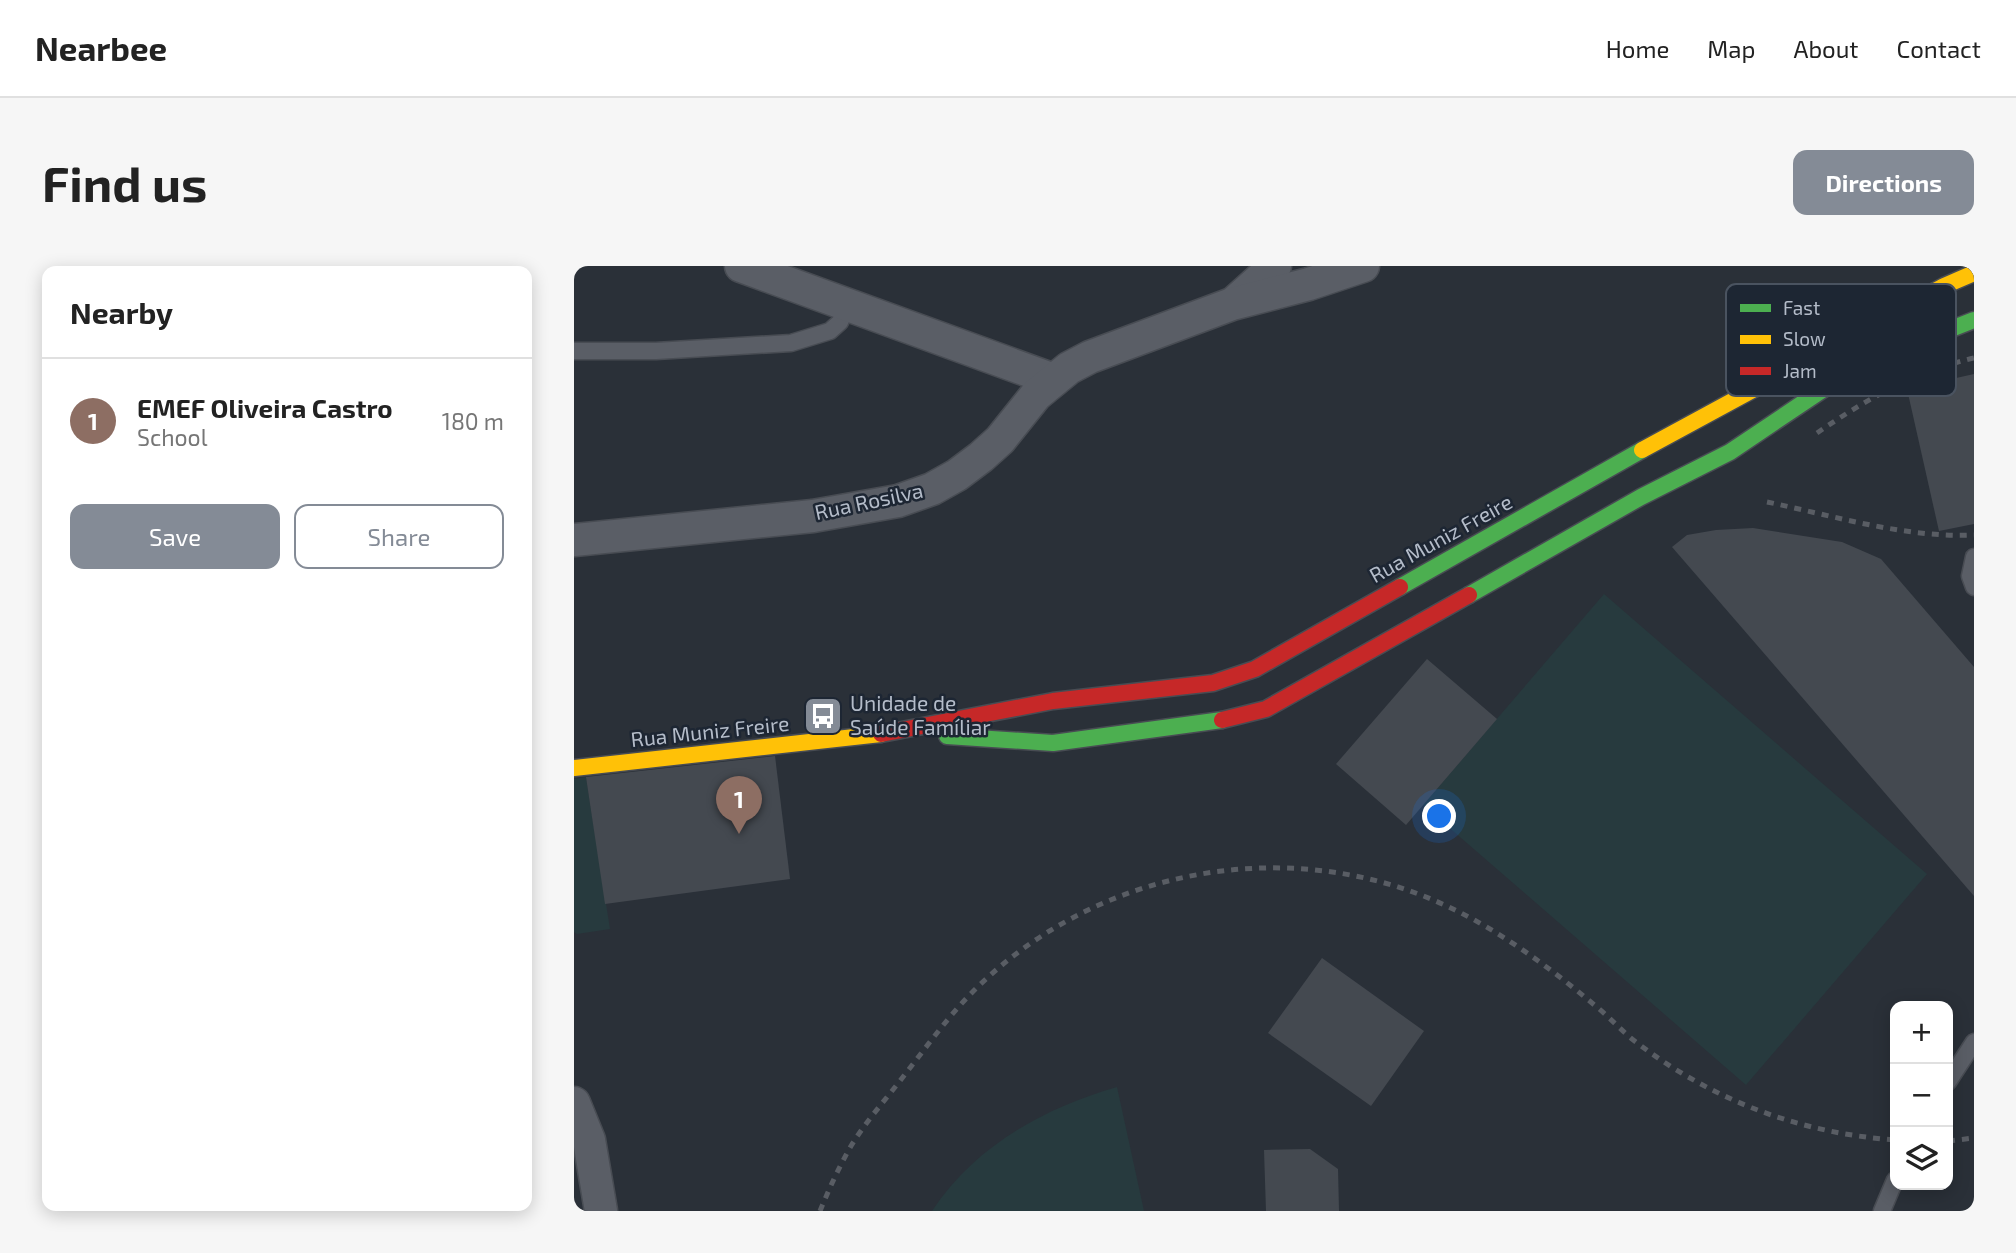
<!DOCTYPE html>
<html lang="en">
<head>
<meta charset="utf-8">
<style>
	:root { --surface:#fff; --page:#f6f6f6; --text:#222; --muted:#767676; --line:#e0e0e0; --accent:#848b96 }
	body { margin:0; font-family:"Exo 2",sans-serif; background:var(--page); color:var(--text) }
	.controls { position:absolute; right:21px; bottom:21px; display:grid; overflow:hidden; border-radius:14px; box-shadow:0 4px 18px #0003 }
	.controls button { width:63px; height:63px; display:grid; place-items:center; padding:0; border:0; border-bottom:2px solid var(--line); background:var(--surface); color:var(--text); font:35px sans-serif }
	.you { position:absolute; left:866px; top:551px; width:24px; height:24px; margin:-18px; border:5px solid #fff; border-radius:50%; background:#1a73e8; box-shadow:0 0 0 10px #1a73e833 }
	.badge { display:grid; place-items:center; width:46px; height:46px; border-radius:50%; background:var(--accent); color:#fff; font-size:23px; font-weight:700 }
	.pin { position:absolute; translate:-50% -58px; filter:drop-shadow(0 2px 4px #0008) }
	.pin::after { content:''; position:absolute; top:37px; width:24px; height:21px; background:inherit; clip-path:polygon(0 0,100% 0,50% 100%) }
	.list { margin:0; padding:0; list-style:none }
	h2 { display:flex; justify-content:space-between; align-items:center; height:91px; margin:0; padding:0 28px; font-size:30px }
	h2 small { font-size:23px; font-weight:400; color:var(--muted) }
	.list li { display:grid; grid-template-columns:46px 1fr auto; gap:21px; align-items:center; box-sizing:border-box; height:126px; padding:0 28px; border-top:2px solid var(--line) }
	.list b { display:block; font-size:26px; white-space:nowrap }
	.list p { margin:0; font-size:23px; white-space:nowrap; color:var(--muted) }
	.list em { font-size:23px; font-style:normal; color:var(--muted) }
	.actions { display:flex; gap:14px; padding:21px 28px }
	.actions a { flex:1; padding:16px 0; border:2px solid var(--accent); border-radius:14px; text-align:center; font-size:24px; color:var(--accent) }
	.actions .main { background:var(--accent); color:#fff }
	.icon { flex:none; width:38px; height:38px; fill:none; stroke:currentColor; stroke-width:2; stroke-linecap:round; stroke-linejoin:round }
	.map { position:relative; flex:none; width:1400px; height:945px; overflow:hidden; border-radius:14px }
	header { display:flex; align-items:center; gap:42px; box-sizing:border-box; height:98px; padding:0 35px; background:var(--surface); border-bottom:2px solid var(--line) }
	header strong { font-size:33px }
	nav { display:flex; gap:38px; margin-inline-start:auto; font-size:24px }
	.intro { display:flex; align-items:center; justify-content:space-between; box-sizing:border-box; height:168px; padding:0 42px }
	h1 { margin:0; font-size:49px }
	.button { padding:18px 32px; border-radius:14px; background:var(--accent); color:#fff; font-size:24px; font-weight:700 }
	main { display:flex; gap:42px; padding:0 42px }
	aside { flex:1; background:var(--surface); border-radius:14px; box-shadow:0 4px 18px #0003 }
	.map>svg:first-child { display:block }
	.green { fill:#273a3e }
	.building { fill:#444950 }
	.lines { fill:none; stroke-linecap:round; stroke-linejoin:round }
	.lane-casing { stroke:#484c53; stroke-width:19 }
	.street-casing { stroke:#484c53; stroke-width:35 }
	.fast-casing { stroke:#484c53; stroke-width:19 }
	.slow-casing { stroke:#484c53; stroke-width:19 }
	.jam-casing { stroke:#484c53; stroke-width:19 }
	.lane { stroke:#5a5e66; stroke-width:16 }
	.street { stroke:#5a5e66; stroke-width:32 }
	.fast { stroke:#4caf50; stroke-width:16 }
	.slow { stroke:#ffc107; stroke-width:16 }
	.jam { stroke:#c62828; stroke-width:16 }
	.rail { stroke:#595d64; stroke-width:5; stroke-dasharray:7 7; stroke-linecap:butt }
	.labels { text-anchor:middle; stroke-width:5; stroke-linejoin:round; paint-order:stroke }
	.street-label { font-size:21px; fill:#b4bcc9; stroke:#1d2633 }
	.poi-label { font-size:21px; fill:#b4bcc9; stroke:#1d2633; text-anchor:start }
	.key { fill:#1d2633; stroke:#4a5360; stroke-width:2 }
	.key-label { font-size:19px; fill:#b4bcc9 }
</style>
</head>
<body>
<header>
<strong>Nearbee</strong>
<nav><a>Home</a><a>Map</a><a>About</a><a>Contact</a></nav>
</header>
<div class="intro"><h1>Find us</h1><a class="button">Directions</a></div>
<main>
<aside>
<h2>Nearby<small></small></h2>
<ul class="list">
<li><span class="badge" style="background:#8d6e63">1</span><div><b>EMEF Oliveira Castro</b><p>School</p></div><em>180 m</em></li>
</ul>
<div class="actions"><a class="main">Save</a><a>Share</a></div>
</aside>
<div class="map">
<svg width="1400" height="945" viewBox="0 0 1400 945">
	<rect width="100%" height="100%" fill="#2a3038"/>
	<g class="green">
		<polygon points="1030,328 1353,608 1172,819 849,539"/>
		<polygon points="12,511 36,663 3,668 0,666 0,513"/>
		<path d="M543,821L570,945H358C401,880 470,842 543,821Z"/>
	</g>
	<g class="building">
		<polygon points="1400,108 1400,258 1365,265 1333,123"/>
		<polygon points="1179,262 1268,276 1307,293 1400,401 1400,630 1098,281 1113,269 1142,264"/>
		<polygon points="853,393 923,453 832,559 762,498"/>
		<polygon points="201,490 216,613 31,638 12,511"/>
		<polygon points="748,692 850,765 797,840 694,767"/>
		<polygon points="736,883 764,903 765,945 692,945 690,884"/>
	</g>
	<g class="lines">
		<defs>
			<g id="lane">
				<polyline points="0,85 82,85 217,77 256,65 266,56 273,40"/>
				<polyline points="1400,291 1396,310 1400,321"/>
				<polyline points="1374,816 1400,776"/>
				<polyline points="1308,945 1321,914"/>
			</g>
			<g id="street">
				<polyline points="167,0 480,114"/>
				<polyline points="662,35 701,0"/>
				<polyline points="0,274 239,250 324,235 358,223 383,209 407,191 426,174 462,129 495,102 516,91 658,38 735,18 789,0"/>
				<polyline points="0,837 15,874 27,945"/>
			</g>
			<g id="fast">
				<polyline points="826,321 1068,184"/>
				<polyline points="895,329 1067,231 1156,186 1266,112 1316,87 1400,54"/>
				<polyline points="373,470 479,477 648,454"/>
			</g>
			<g id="slow">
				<polyline points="1068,184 1370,20 1400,7"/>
				<polyline points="0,502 307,468"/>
			</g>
			<g id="jam">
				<polyline points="648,454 692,443 895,329"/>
				<polyline points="307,468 479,435 639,417 681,403 826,321"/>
			</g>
		</defs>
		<use href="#lane" class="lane-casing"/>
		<use href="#street" class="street-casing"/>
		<use href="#fast" class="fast-casing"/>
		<use href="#slow" class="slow-casing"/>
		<use href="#jam" class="jam-casing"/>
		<use href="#lane" class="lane"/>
		<use href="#street" class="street"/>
		<use href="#fast" class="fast"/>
		<use href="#slow" class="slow"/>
		<use href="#jam" class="jam"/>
		<g class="rail">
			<path d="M1243,167C1291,134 1342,105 1400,92"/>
			<path d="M1193,236C1261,250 1330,272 1400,269"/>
			<polyline points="1374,875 1400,872"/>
			<path d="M246,945C255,923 265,901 277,880C292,855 314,831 332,807C357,775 381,741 412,713C537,598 726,568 879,643C931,668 980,705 1024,742C1036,752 1046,763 1058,773C1135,833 1224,867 1321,874"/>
		</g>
	</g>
	<defs>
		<symbol id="bus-square" viewBox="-11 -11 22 22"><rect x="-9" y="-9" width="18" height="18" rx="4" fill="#848b96" stroke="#1d2633"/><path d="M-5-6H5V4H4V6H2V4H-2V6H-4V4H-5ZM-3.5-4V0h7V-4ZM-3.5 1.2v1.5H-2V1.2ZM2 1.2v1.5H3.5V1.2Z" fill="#fff"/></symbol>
	</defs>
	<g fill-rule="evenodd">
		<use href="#bus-square" x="227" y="428" width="44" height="44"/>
	</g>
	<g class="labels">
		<g class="street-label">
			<text transform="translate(295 236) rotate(-12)" y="7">Rua Rosilva</text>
			<text transform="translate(867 273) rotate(-29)" y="7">Rua Muniz Freire</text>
			<text transform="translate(136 466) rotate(-6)" y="7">Rua Muniz Freire</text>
		</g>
		<g class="poi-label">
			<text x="276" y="445">Unidade de<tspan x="276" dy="24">Saúde Famíliar</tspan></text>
		</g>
	</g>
	<rect x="1152" y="18" width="230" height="112" rx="10" class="key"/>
	<rect x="1166" y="38" width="31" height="8" fill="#4caf50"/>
	<rect x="1166" y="69" width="31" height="9" fill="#ffc107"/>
	<rect x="1166" y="101" width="31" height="8" fill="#c62828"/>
	<g class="key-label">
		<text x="1209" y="49">Fast</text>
		<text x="1209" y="80">Slow</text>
		<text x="1209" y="112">Jam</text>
	</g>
</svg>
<div class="controls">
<button>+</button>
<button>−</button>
<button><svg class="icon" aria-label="layers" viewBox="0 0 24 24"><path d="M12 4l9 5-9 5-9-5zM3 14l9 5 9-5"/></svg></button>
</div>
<div class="you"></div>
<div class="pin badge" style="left:165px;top:568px;background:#8d6e63">1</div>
</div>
</main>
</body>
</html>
